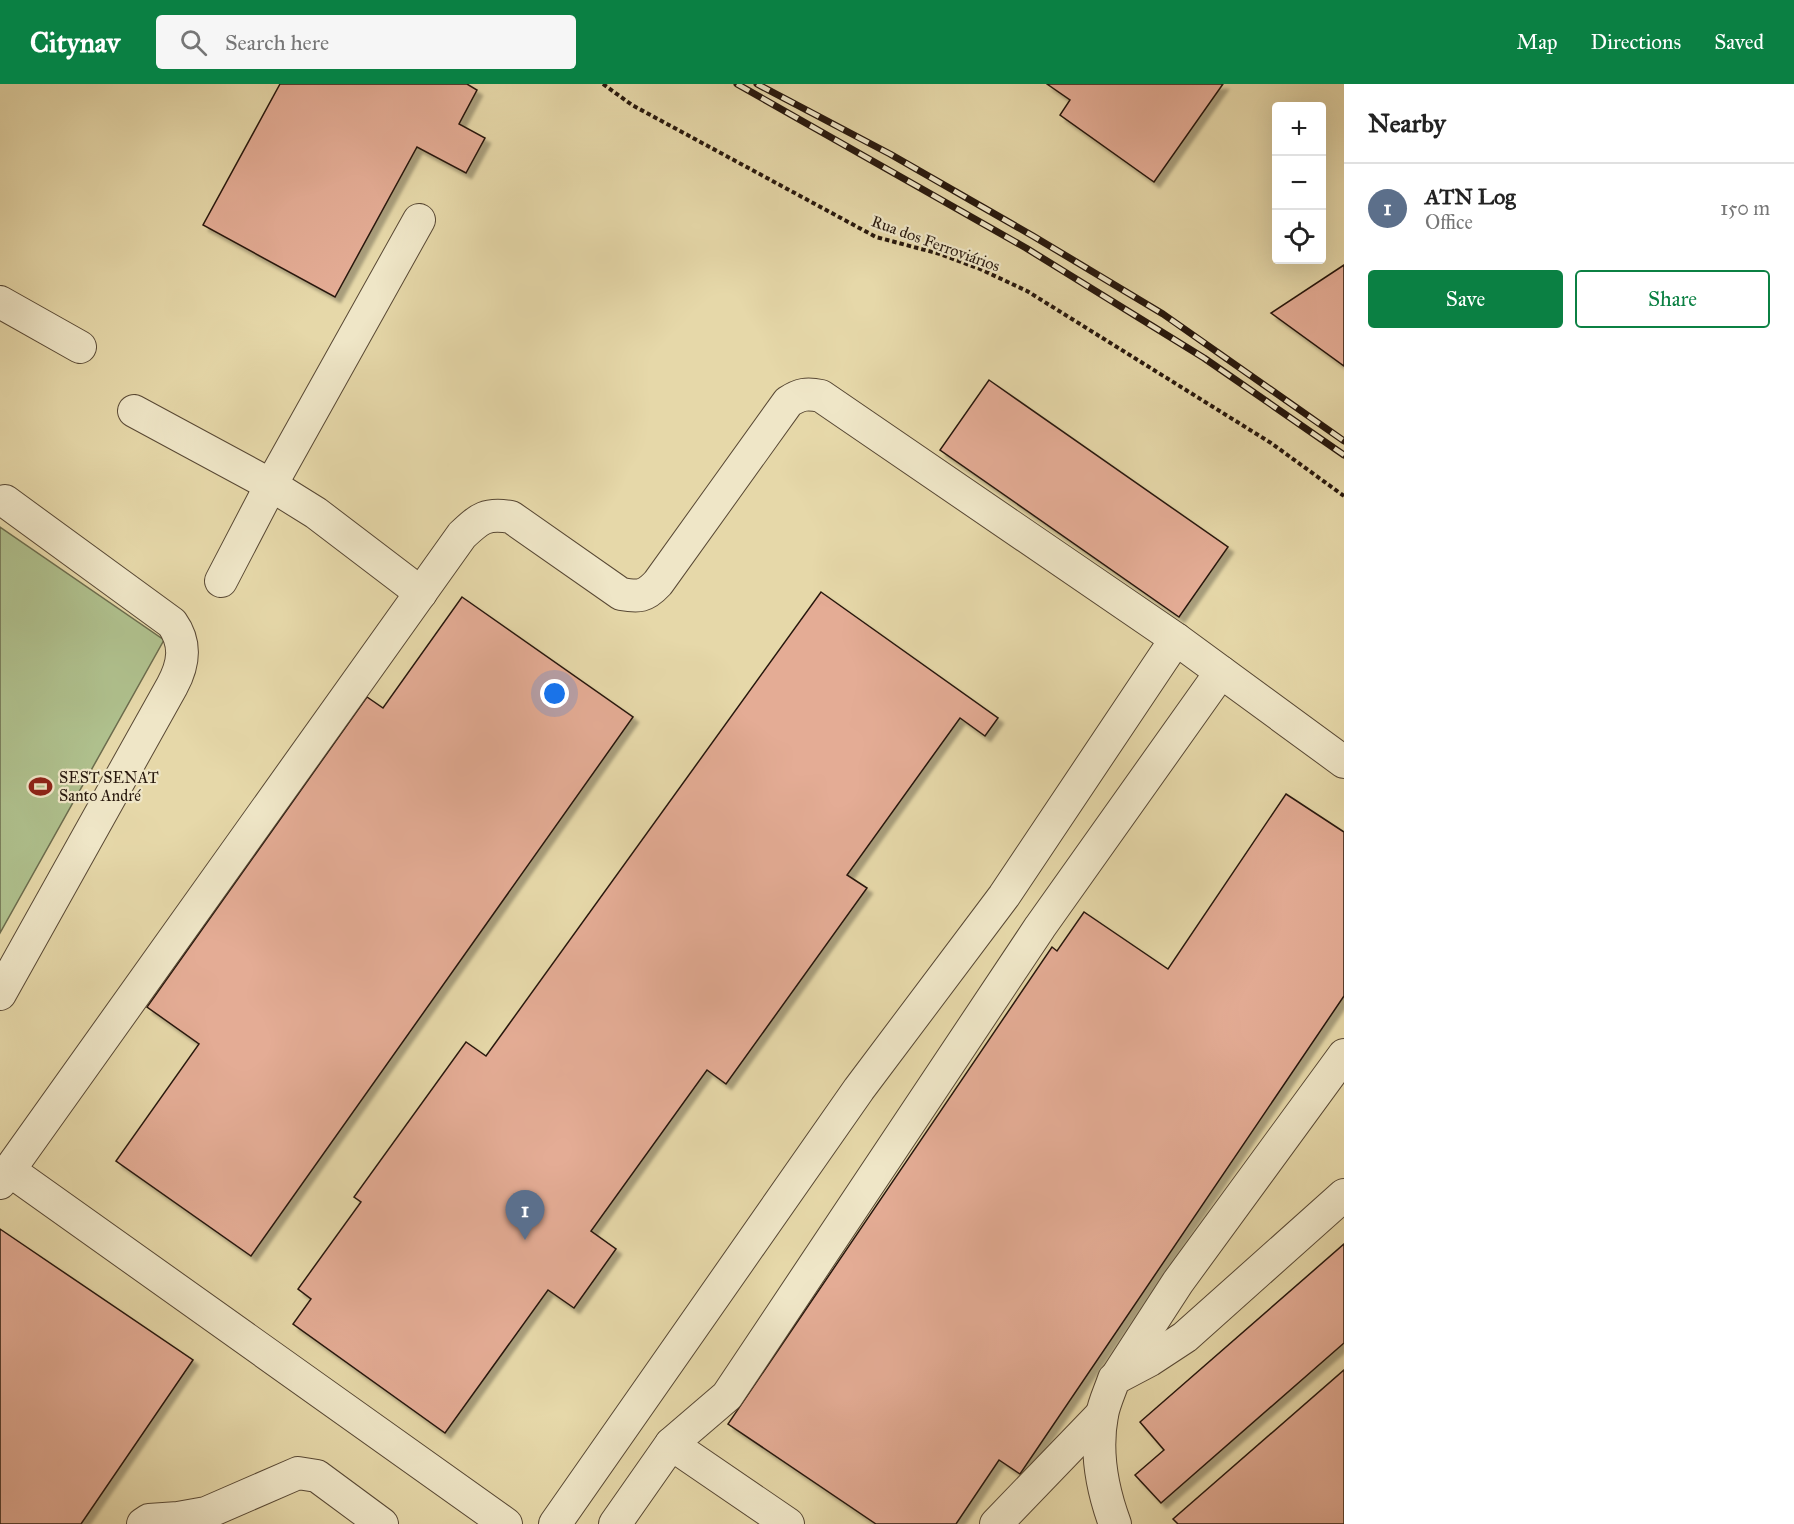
<!DOCTYPE html>
<html lang="en">
<head>
<meta charset="utf-8">
<style>
	:root { --surface:#fff; --page:#f6f6f6; --text:#222; --muted:#767676; --line:#e0e0e0; --accent:#0b8043 }
	body { margin:0; font-family:"IM FELL Great Primer",serif; background:var(--page); color:var(--text) }
	.controls { position:absolute; right:18px; top:18px; display:grid; overflow:hidden; border-radius:6px; box-shadow:0 6px 24px #0002 }
	.controls button { width:54px; height:54px; display:grid; place-items:center; padding:0; border:0; border-bottom:2px solid var(--line); background:var(--surface); color:var(--text); font:30px sans-serif }
	.you { position:absolute; left:555px; top:610px; width:21px; height:21px; margin:-15px; border:4px solid #fff; border-radius:50%; background:#1a73e8; box-shadow:0 0 0 9px #1a73e833 }
	.badge { display:grid; place-items:center; width:39px; height:39px; border-radius:50%; background:var(--accent); color:#fff; font-size:20px; font-weight:700 }
	.pin { position:absolute; translate:-50% -50px; filter:drop-shadow(0 2px 3px #0008) }
	.pin::after { content:''; position:absolute; top:32px; width:21px; height:18px; background:inherit; clip-path:polygon(0 0,100% 0,50% 100%) }
	.list { margin:0; padding:0; list-style:none }
	h2 { display:flex; justify-content:space-between; align-items:center; height:78px; margin:0; padding:0 24px; font-size:26px }
	h2 small { font-size:20px; font-weight:400; color:var(--muted) }
	.list li { display:grid; grid-template-columns:39px 1fr auto; gap:18px; align-items:center; box-sizing:border-box; height:90px; padding:0 24px; border-top:2px solid var(--line) }
	.list b { display:block; font-size:22px; white-space:nowrap }
	.list p { margin:0; font-size:20px; white-space:nowrap; color:var(--muted) }
	.list em { font-size:20px; font-style:normal; color:var(--muted) }
	.actions { display:flex; gap:12px; padding:18px 24px }
	.actions a { flex:1; padding:14px 0; border:2px solid var(--accent); border-radius:6px; text-align:center; font-size:21px; color:var(--accent) }
	.actions .main { background:var(--accent); color:#fff }
	.icon { flex:none; width:33px; height:33px; fill:none; stroke:currentColor; stroke-width:2; stroke-linecap:round; stroke-linejoin:round }
	.map { position:relative; flex:none; width:1344px; height:1440px; overflow:hidden }
	header { display:flex; align-items:center; gap:36px; box-sizing:border-box; height:84px; padding:0 30px; background:var(--accent); color:#fff }
	header strong { font-size:28px }
	nav { display:flex; gap:33px; margin-inline-start:auto; font-size:21px }
	.search { width:420px; height:54px; background:var(--page); display:flex; align-items:center; gap:15px; box-sizing:border-box; padding:0 21px; border-radius:6px; color:var(--muted); font-size:22px }
	main { display:flex }
	aside { flex:1; background:var(--surface) }
	.map>svg:first-child { display:block }
	.green { fill:#afc08d; stroke:#6c6c4d; stroke-width:1.5 }
	.building { fill:#e4ac95; stroke:#28180d; stroke-width:1.5; filter:url(#shadow) }
	.lines { fill:none; stroke-linecap:round; stroke-linejoin:round }
	.minor-casing { stroke:#584834; stroke-width:34 }
	.path { stroke:#28180d; stroke-width:4; stroke-dasharray:4.5 3; stroke-linecap:butt }
	.minor { stroke:#efe6c7; stroke-width:32 }
	.rail-casing { stroke:#28180d; stroke-width:7 }
	.rail { stroke:#efe6c7; stroke-width:4.5; stroke-dasharray:14; stroke-linecap:butt }
	.labels { text-anchor:middle; stroke-width:4.5; stroke-linejoin:round; paint-order:stroke }
	.street-label { font-size:16px; fill:#28180d; stroke:#efe6c7 }
	.poi-label { font-size:16px; fill:#28180d; stroke:#efe6c7; text-anchor:start }
</style>
</head>
<body>
<header>
<strong>Citynav</strong>
<div class="search"><svg class="icon" aria-label="search" viewBox="0 0 24 24"><circle cx="10" cy="10" r="6"/><path d="M15 15l6 6"/></svg>Search here</div>
<nav><a>Map</a><a>Directions</a><a>Saved</a></nav>
</header>
<main>
<div class="map">
<svg width="1344" height="1440" viewBox="0 0 1344 1440">
	<defs>
		<filter id="shadow"><feDropShadow dx="5.5" dy="5.5" stdDeviation="1.5" flood-color="#0004"/></filter>
	</defs>
	<rect width="100%" height="100%" fill="#e6d8a9"/>
	<filter id="stains"><feTurbulence type="fractalNoise" baseFrequency=".00333" numOctaves="4"/><feColorMatrix values="0 0 0 0 .2 0 0 0 0 .09 0 0 0 0 .02 0 0 0 .5 -.17"/></filter>
	<radialGradient id="worn" r=".72"><stop offset=".6" stop-color="#630" stop-opacity="0"/><stop offset="1" stop-color="#630" stop-opacity=".3"/></radialGradient>
	<polygon class="green" points="0,443 164,556 0,849"/>
	<g class="building">
		<polygon points="280,0 467,0 477,6 459,40 485,54 466,89 417,63 335,213 203,141"/>
		<polygon points="1047,0 1223,0 1154,98 1060,31 1070,16"/>
		<polygon points="1344,181 1344,282 1271,229"/>
		<polygon points="989,296 1228,463 1179,533 940,366"/>
		<polygon points="821,508 998,634 985,652 960,634 847,791 867,804 726,1000 707,986 591,1147 616,1165 574,1224 548,1206 445,1349 293,1240 311,1215 298,1205 361,1118 354,1113 466,958 486,972"/>
		<polygon points="462,513 633,633 251,1172 116,1077 199,960 147,923 367,613 383,624"/>
		<polygon points="1286,710 1344,748 1344,912 1020,1390 999,1376 956,1440 876,1440 728,1340 1052,863 1057,867 1084,828 1168,885"/>
		<polygon points="0,1145 193,1276 81,1440 0,1440"/>
		<polygon points="1344,1160 1344,1259 1161,1419 1135,1391 1164,1366 1140,1338"/>
		<polygon points="1344,1286 1344,1440 1178,1440 1173,1435"/>
	</g>
	<g class="lines">
		<defs>
			<g id="minor">
				<polyline points="0,218 80,263"/>
				<polyline points="134,327 271,401 316,429 421,509"/>
				<polyline points="221,497 271,401 419,136"/>
				<path d="M0,910L172,602C184,580 187,560 172,539L5,417"/>
				<polyline points="9,1086 506,1440"/>
				<path d="M0,1099L462,451C480,434 486,429 511,433L621,510C639,513 645,513 658,499L788,318C800,310 807,309 821,312L1176,555L1344,678"/>
				<polyline points="1117,1292 1178,1198 1344,971"/>
				<polyline points="671,1360 788,1440"/>
				<polyline points="143,1440 149,1436 178,1434 206,1429 298,1389 317,1392 382,1440"/>
				<polyline points="555,1440 859,1005 1004,812 1176,555"/>
				<polyline points="615,1440 671,1360 727,1312 1040,843 1221,588"/>
				<polyline points="996,1440 1102,1330"/>
				<path d="M1115,1440C1102,1405 1095,1368 1102,1331C1104,1319 1110,1307 1114,1295L1150,1276L1185,1253L1344,1111"/>
			</g>
		</defs>
		<use href="#minor" class="minor-casing"/>
		<polyline class="path" points="603,0 632,21 876,153 940,170 980,185 1027,207 1271,359 1344,412"/>
		<use href="#minor" class="minor"/>
		<defs>
			<g id="rail">
				<polyline points="737,0 1026,164 1204,274 1344,371"/>
				<polyline points="757,0 890,70 1033,152 1163,230 1344,357"/>
			</g>
		</defs>
		<use href="#rail" class="rail-casing"/>
		<use href="#rail" class="rail"/>
	</g>
	<defs>
		<symbol id="stadium-bare" viewBox="-9 -9 18 18"><path d="M0-5a6.5 5 0 1 0 0 10a6.5 5 0 1 0 0-10ZM-3.5-1.8h7v3.6h-7Z" fill="#8f2418" stroke="#efe6c7" stroke-width="2.5" paint-order="stroke"/></symbol>
	</defs>
	<g fill-rule="evenodd">
		<use href="#stadium-bare" x="24" y="686" width="33" height="33"/>
	</g>
	<g class="labels">
		<g class="street-label">
			<text transform="translate(936 159) rotate(20)" y="6">Rua dos Ferroviários</text>
		</g>
		<g class="poi-label">
			<text x="59" y="699">SEST SENAT<tspan x="59" dy="18">Santo André</tspan></text>
		</g>
	</g>
	<rect width="100%" height="100%" filter="url(#stains)"/>
	<rect width="100%" height="100%" fill="url(#worn)"/>
</svg>
<div class="controls">
<button>+</button>
<button>−</button>
<button><svg class="icon" aria-label="locate" viewBox="0 0 24 24"><circle cx="12" cy="12" r="6"/><path d="M12 2v4M12 18v4M2 12h4M18 12h4"/></svg></button>
</div>
<div class="you"></div>
<div class="pin badge" style="left:525px;top:1156px;background:#5c6f8a">1</div>
</div>
<aside>
<h2>Nearby<small></small></h2>
<ul class="list">
<li><span class="badge" style="background:#5c6f8a">1</span><div><b>ATN Log</b><p>Office</p></div><em>150 m</em></li>
</ul>
<div class="actions"><a class="main">Save</a><a>Share</a></div>
</aside>
</main>
</body>
</html>
